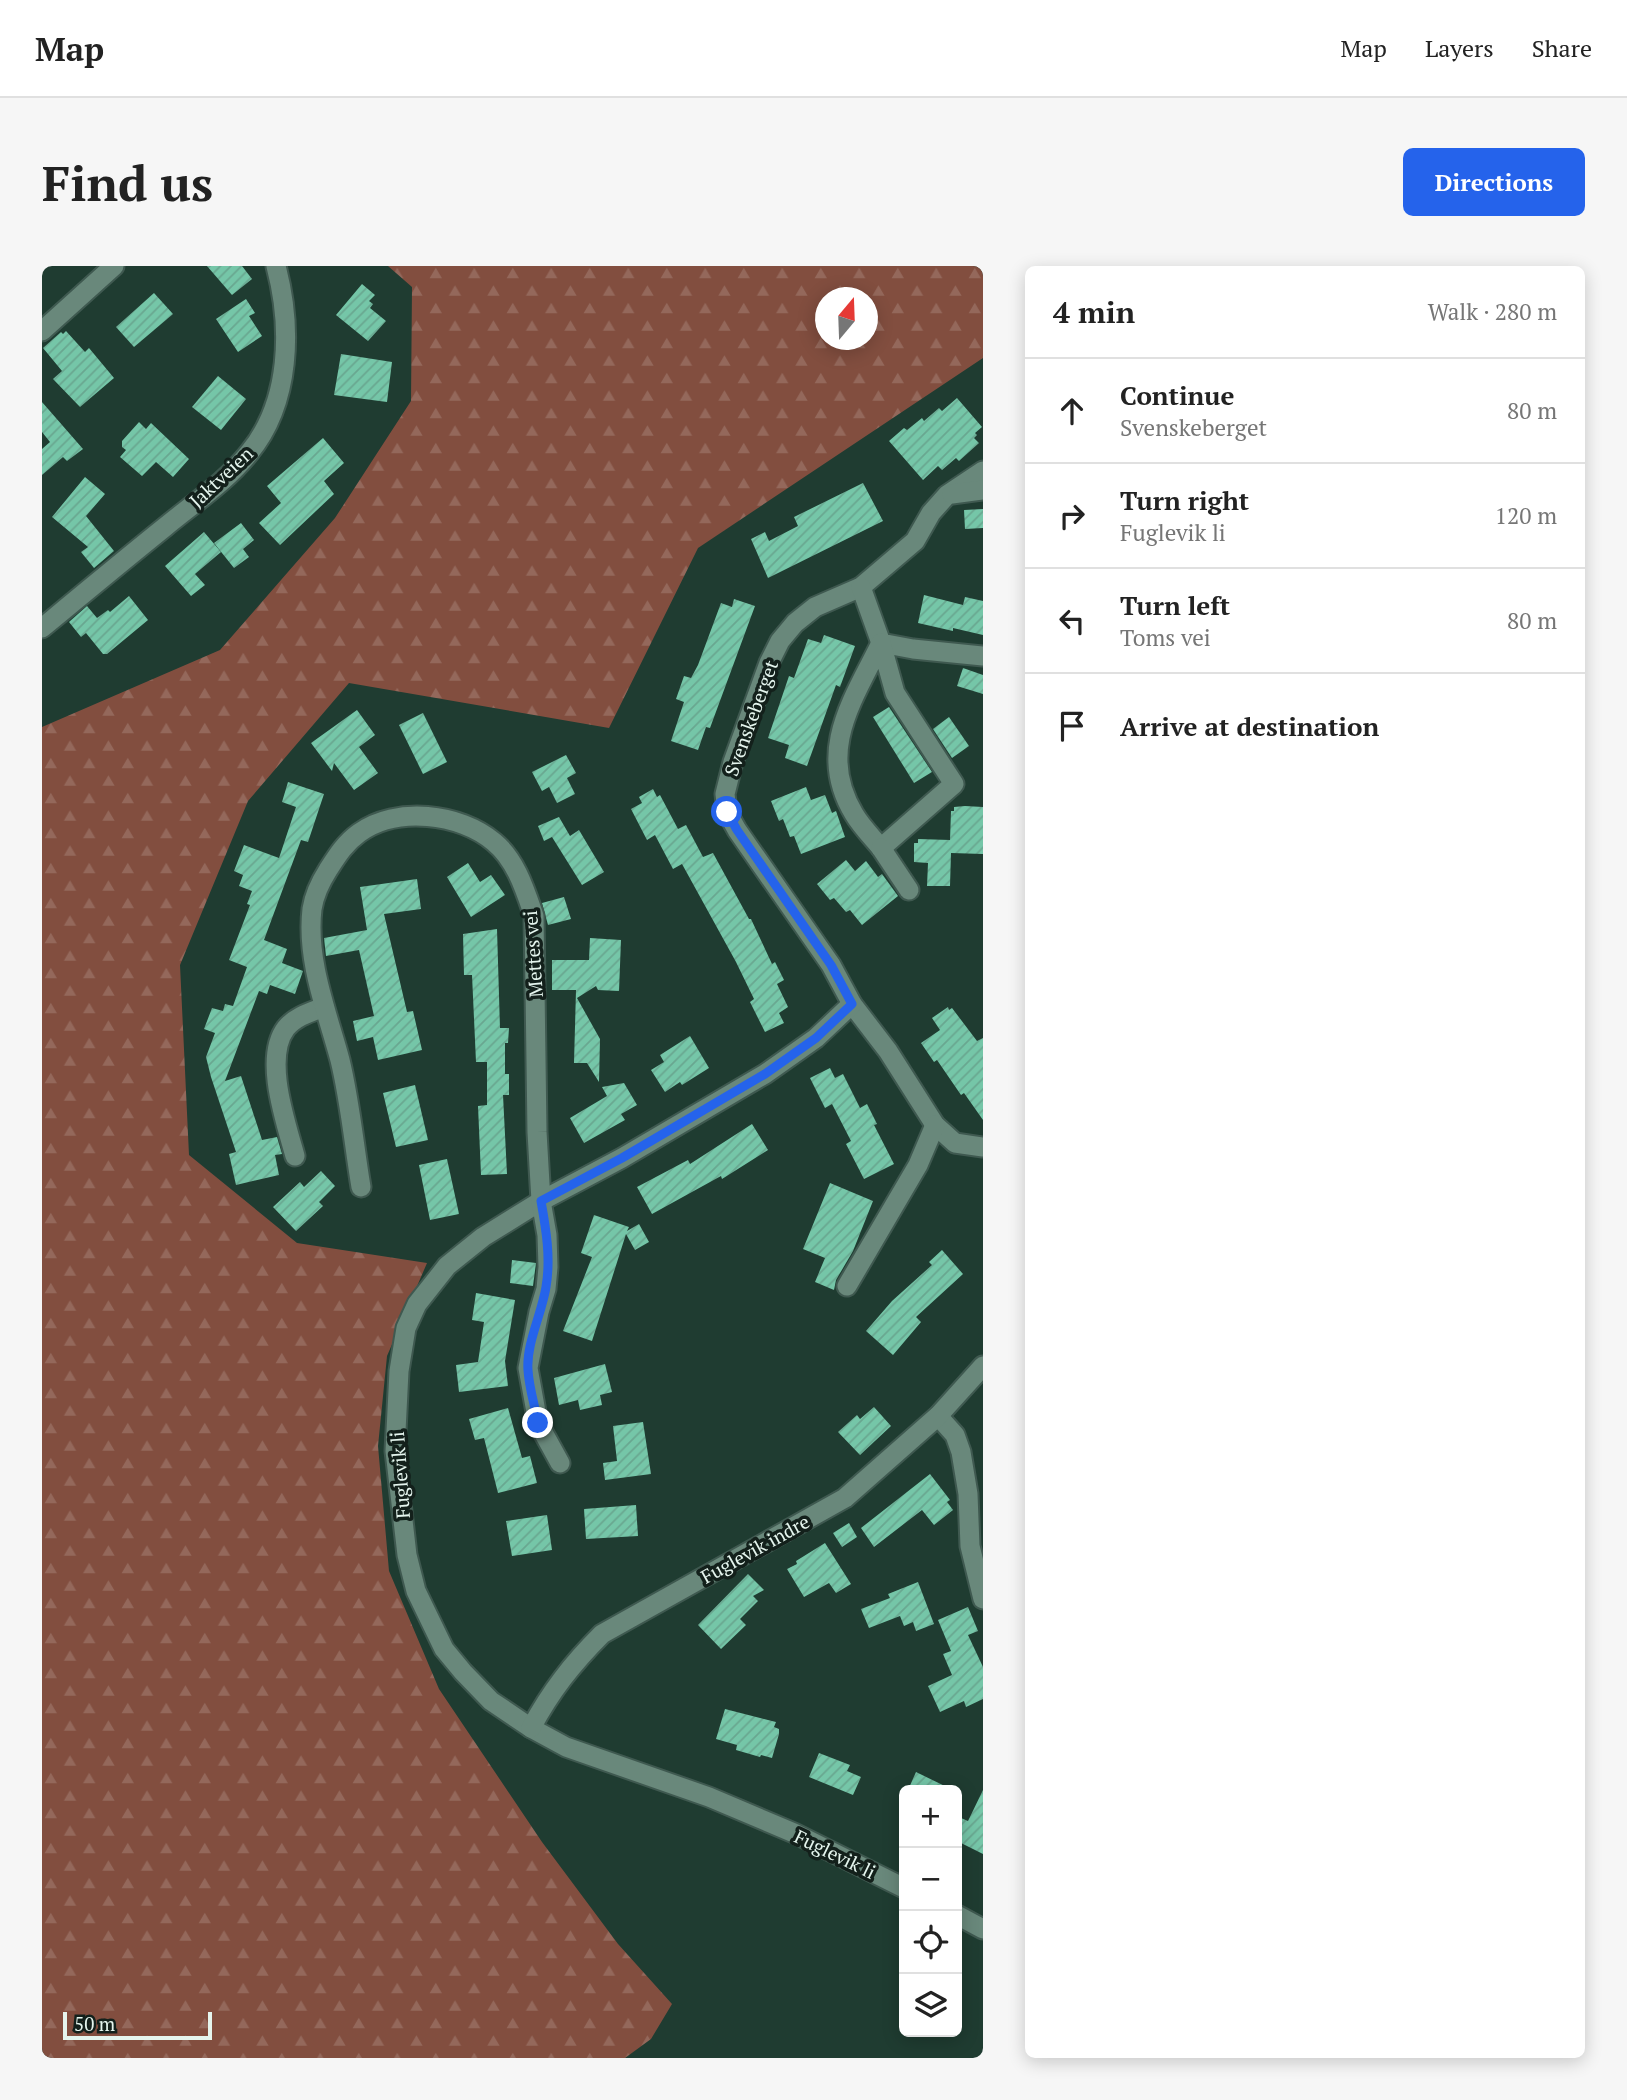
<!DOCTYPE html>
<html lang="en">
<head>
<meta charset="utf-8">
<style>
	:root { --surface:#fff; --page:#f6f6f6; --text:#222; --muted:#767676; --line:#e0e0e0; --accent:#2563eb }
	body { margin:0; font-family:"PT Serif",serif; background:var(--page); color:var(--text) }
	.controls { position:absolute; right:21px; bottom:21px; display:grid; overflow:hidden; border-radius:10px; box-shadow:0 4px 18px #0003 }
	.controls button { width:63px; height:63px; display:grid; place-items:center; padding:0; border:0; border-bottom:2px solid var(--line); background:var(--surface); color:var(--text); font:35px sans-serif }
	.compass { position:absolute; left:773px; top:21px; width:63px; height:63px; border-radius:50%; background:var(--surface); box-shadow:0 4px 18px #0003; rotate:19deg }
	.scale { position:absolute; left:21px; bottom:18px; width:149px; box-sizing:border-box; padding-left:7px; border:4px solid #e5f5ee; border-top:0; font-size:19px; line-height:24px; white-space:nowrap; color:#e5f5ee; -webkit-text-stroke:5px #13201b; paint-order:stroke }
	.stop { position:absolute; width:21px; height:21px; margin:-16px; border:5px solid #2563eb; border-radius:50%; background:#fff }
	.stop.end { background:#2563eb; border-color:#fff; box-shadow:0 2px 7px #0008 }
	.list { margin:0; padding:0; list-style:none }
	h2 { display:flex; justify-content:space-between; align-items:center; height:91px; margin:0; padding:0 28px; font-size:30px }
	h2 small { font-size:23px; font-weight:400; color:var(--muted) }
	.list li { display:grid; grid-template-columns:46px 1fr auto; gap:21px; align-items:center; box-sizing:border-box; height:105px; padding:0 28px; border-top:2px solid var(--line) }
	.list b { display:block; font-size:26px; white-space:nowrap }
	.list p { margin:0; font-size:23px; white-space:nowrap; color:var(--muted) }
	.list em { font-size:23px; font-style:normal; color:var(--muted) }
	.icon { flex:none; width:38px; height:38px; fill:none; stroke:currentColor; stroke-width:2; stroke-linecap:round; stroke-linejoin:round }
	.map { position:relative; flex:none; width:941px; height:1792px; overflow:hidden; border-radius:10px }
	header { display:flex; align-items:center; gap:42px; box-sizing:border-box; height:98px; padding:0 35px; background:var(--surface); border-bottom:2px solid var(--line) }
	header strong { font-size:33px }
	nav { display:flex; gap:38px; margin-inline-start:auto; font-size:24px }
	.intro { display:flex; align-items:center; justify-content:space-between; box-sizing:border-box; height:168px; padding:0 42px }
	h1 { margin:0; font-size:49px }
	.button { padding:18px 32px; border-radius:10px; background:var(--accent); color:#fff; font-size:24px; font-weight:700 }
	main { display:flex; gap:42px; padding:0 42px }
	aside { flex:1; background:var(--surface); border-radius:10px; box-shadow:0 4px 18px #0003 }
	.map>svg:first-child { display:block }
	.forest { fill:url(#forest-firs); fill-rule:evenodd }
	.building { fill:url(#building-hatch) }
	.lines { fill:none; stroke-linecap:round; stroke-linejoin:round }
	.street-casing { stroke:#3f5950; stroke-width:23 }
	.street { stroke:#69887b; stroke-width:19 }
	.route { stroke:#2563eb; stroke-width:9 }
	.labels { text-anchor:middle; stroke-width:7; stroke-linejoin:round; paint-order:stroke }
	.street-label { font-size:19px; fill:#e5f5ee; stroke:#13201b }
</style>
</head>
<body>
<header>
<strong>Map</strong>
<nav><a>Map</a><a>Layers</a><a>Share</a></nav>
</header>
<div class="intro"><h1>Find us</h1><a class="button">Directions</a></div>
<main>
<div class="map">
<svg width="941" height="1792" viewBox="0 0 941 1792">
	<defs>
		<pattern id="forest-firs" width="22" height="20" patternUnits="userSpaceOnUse" patternTransform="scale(1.75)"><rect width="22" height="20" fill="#824e3f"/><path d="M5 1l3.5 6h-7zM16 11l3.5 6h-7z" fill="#94685b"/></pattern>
		<pattern id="building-hatch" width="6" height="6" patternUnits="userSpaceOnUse" patternTransform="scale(1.75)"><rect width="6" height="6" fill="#75c6a8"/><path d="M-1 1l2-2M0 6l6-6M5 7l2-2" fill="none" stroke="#69a790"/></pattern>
	</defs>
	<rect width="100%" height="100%" fill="#1f3c31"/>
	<path class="forest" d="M346,0H941V92L656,282L567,462L307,417L206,535L138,699L147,889L255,977L385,997L345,1090L336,1180L347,1305L397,1423L500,1576L576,1678L630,1738L609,1773L583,1792H0V461L178,384L293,252L369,135L370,21ZM783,32H825V74H783Z"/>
	<g class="building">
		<polygon points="165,0 200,0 210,13 190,29"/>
		<polygon points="320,18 333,29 327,35 331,38 328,42 344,55 326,75 294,49"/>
		<polygon points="112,27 131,48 92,81 74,61"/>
		<polygon points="204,33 213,47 207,50 220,70 196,86 174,53"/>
		<polygon points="24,65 43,86 47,82 72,112 38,141 11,113 20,105 1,82 19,66 21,68"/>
		<polygon points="299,88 350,96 345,136 292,129"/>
		<polygon points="176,110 204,133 179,164 150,141"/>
		<polygon points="915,132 940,161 933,167 935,169 932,172 937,177 917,195 914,192 900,204 896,200 881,214 847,175 862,162 865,164 880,152 882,155 897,142 900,145"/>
		<polygon points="0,136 41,183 25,195 21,191 0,209 0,183 8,176 0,166"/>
		<polygon points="97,156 104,163 109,157 147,193 131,211 114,196 100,210 78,191 84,184 80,181 80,175"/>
		<polygon points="281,172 302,197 282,215 292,228 238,279 217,257 239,237 225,220"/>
		<polygon points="43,211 63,228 44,250 72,285 52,302 39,286 46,281 10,251"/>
		<polygon points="821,217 841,255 726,312 709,273 723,266 727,275 756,260 752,251"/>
		<polygon points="941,243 941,262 923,263 922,244"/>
		<polygon points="199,257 212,274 201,283 207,291 192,302 172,277"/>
		<polygon points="162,266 179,286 153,308 163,319 149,330 123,300"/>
		<polygon points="882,329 921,339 923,331 941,335 941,369 911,362 911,365 876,357"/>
		<polygon points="87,330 106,354 65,388 61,388 44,367 39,371 27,356 45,340 55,352 66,344 68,346"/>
		<polygon points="692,333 713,340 668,462 664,461 656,484 629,475 642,436 634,433 642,410 649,412 656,399 679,337 690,341"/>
		<polygon points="782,369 813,380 798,421 794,419 765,500 743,492 747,479 726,472 747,410 752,412 766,373 779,377"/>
		<polygon points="921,402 941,409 941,428 915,420"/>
		<polygon points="847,441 890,506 872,517 831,451"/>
		<polygon points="315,444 333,469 317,481 336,507 312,524 292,497 290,505 269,477"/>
		<polygon points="381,447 405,496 381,508 357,459"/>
		<polygon points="907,451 927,480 910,492 891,463"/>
		<polygon points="524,489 534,507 525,512 533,528 515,537 507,521 500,525 490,506"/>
		<polygon points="246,516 282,528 266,576 259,574 222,674 245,683 240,697 261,705 253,728 228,719 225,728 217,725 183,815 199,810 220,874 235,871 240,888 233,889 237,909 194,919 187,888 194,886 169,811 164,791 173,767 162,763 170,742 181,745 183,738 191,740 205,701 187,694 208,639 205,638 210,625 197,620 201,609 192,605 202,579 237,592 254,541 240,536"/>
		<polygon points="764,521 769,534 783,529 790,547 794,545 803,571 759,588 752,570 748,571 741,553 737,555 729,535"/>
		<polygon points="611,523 615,531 618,529 636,563 644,559 661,591 671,587 707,653 709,653 730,698 733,696 742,714 735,718 746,741 737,747 742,757 723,766 708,736 712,733 694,696 640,598 631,603 613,569 605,574 589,543 600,537 597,531"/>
		<polygon points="923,540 941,541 941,588 909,587 908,620 885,620 886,597 872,596 872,577 876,577 876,573 908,574 909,545 912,545 912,541"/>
		<polygon points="517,551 528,570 537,564 562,606 540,619 510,571 502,575 496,560"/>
		<polygon points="804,594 813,605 824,595 836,611 840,608 856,630 820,659 808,644 804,646 792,632 788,634 775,618"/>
		<polygon points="426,597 438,616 449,609 463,629 429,651 405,611"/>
		<polygon points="375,613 379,643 342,648 365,746 371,745 380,784 336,794 331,771 315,775 311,755 332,750 317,684 284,690 282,672 325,664 318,621"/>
		<polygon points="522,631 529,653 506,659 500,637"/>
		<polygon points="455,663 458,762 467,762 466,777 463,777 463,808 467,808 467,829 461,829 465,908 439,909 436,840 445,839 445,796 434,796 430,709 422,709 421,668"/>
		<polygon points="548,672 579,674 577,725 556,724 554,720 535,732 558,773 557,816 545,797 532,797 534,724 510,724 510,694 547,694"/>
		<polygon points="906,741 907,744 910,742 935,775 941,772 941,854 922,827 919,829 895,794 892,796 879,777 898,764 890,752"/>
		<polygon points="648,770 667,802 640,819 638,816 623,826 609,804 622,796 618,789"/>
		<polygon points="788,802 793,812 801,808 818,842 825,838 835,858 832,859 852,898 822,913 804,878 809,875 790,838 783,842 768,812"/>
		<polygon points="582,817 595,839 579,848 583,854 542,877 528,852 565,830 560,821"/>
		<polygon points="373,819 386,874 354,881 341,827"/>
		<polygon points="710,858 726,884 680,913 679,910 610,948 595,921 646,894 648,898"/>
		<polygon points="405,893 417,948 388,954 377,899"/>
		<polygon points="279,905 293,920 277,936 281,940 254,965 231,941 258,916 262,921"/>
		<polygon points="788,917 831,935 811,985 794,1014 792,1024 773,1016 783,992 761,983"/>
		<polygon points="552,949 587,961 585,965 597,958 607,976 593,984 584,968 550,1075 521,1065 550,991 539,987"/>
		<polygon points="900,984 921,1008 874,1051 879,1056 851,1089 824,1065 850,1035 890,999 887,996"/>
		<polygon points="470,994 494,997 491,1020 468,1017"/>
		<polygon points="434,1027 473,1034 463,1095 466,1120 417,1126 414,1099 436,1096 442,1056 430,1054"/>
		<polygon points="563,1098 570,1126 558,1129 560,1139 538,1144 536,1134 517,1139 512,1112"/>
		<polygon points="832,1141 849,1160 818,1189 796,1166 815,1149 818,1153"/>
		<polygon points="466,1142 480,1192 488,1190 495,1217 456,1227 442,1172 433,1174 427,1153"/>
		<polygon points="601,1156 609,1208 563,1214 561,1197 575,1195 571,1160"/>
		<polygon points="888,1208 908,1234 905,1236 911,1244 892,1259 880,1244 832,1281 819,1262"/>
		<polygon points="594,1239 596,1270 544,1273 542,1243"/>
		<polygon points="505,1249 510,1284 470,1290 464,1255"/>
		<polygon points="807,1257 815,1271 800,1281 791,1267"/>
		<polygon points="783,1277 809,1318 794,1327 787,1317 762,1331 745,1303 755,1298 754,1295"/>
		<polygon points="706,1308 722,1324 711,1330 716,1335 698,1353 704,1359 679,1383 656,1359"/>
		<polygon points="876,1316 892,1358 874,1365 871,1356 862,1360 858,1350 827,1362 819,1343 848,1332 846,1328"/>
		<polygon points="926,1341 936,1365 926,1369 941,1401 941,1433 924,1441 922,1435 898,1446 886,1420 910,1409 901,1388 909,1385 896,1354"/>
		<polygon points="683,1443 734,1456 732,1461 737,1463 737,1468 730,1492 719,1489 718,1491 694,1484 695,1479 674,1473"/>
		<polygon points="777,1487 808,1499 805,1505 819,1511 811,1529 767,1511"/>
		<polygon points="874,1506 911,1524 866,1524"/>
		<polygon points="941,1524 941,1588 915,1575 915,1561 919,1552 926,1555"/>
	</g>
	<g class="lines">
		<defs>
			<g id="street">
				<polyline points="0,65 72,0"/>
				<polyline points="941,205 905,229 889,247 873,275 819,321 773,341 753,357 738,375 727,397 691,496 683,528 685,546 695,564 789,699 810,738 846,785 893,859 913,877 941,881"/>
				<polyline points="910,228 941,224"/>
				<polyline points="819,321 839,377 871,383 941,390"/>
				<path d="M0,362C41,328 82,294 123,261C152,237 184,216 207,187C249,136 250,61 234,0"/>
				<path d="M839,377L853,427L912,518L839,582C830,571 819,560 812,548C774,485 811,434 839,377Z"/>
				<polyline points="839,582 867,624"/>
				<polyline points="810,738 774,772 723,808 580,892 499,935 441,971 405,1000 375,1038 364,1062 357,1105 353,1185 365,1289 374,1325 402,1383 421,1406 449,1435 489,1462 524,1481 667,1531 752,1567 862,1622"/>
				<path d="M253,890C244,857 221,792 244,762C254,750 269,746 282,741"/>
				<path d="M319,921C312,879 308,835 298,794C285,746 264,694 270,643C272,630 279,615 286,604C295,590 303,577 317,567C354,540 418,547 452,576C474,594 483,624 492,650L495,866L499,935L505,969L506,1001L504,1023L497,1046L486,1102L496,1157L518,1197"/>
				<polyline points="805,1020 876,899 893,859"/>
				<polyline points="896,1150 913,1169 919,1186 926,1228 928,1280 941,1333"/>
				<path d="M489,1462C509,1425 530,1398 560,1368L803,1232L896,1150L941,1100"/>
				<polyline points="915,1649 941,1663"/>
			</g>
		</defs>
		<use href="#street" class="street-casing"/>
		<use href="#street" class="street"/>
	</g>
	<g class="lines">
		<path class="route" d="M496,1157C493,1140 487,1122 486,1104C484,1078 500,1047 504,1021C509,992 504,963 499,935L580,892L723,808L774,772L810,738L789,699L695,564L685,546"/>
	</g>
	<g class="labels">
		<g class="street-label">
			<text transform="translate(179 211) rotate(-43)" y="7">Jaktveien</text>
			<text transform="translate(709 452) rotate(-70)" y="7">Svenskeberget</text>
			<text transform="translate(491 688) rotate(-94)" y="7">Mettes vei</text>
			<text transform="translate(358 1209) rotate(-94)" y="7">Fuglevik li</text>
			<text transform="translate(713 1283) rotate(-29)" y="7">Fuglevik indre</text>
			<text transform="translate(793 1588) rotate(26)" y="7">Fuglevik li</text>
		</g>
	</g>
</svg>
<div class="controls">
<button>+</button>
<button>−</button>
<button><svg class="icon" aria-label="locate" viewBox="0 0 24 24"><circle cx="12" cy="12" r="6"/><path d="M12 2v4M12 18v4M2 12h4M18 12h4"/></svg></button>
<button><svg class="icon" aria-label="layers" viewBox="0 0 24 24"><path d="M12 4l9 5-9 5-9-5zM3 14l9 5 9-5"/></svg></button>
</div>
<svg class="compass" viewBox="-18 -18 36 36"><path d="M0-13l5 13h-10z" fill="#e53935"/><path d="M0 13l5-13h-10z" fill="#767676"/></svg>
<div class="scale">50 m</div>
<div class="stop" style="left:685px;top:546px"></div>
<div class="stop end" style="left:496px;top:1157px"></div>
</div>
<aside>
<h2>4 min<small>Walk · 280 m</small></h2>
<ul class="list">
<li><svg class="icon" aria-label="ahead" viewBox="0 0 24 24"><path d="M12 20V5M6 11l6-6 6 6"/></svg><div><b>Continue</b><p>Svenskeberget</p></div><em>80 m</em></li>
<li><svg class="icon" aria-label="right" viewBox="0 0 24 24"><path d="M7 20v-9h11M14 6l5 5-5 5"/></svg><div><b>Turn right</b><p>Fuglevik li</p></div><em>120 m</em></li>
<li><svg class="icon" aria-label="left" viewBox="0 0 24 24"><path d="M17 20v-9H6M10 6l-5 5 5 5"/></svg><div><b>Turn left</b><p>Toms vei</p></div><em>80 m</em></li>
<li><svg class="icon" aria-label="arrive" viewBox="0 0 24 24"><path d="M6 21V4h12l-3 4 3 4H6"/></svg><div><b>Arrive at destination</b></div></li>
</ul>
</aside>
</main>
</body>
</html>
